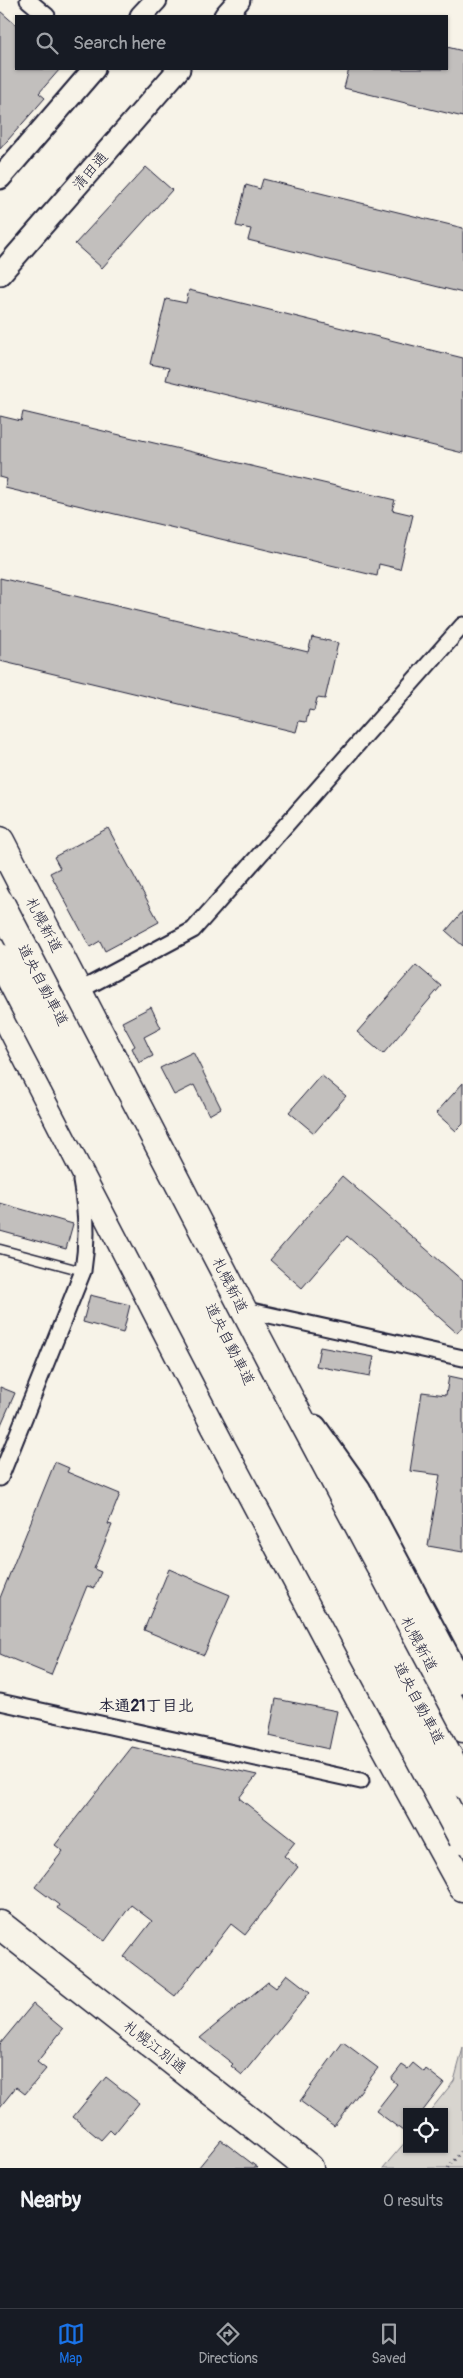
<!DOCTYPE html>
<html lang="en">
<head>
<meta charset="utf-8">
<style>
	:root { --surface:#171b24; --page:#242831; --text:#f1f3f6; --muted:#9ea1a6; --line:#363941; --accent:#1a73e8 }
	body { margin:0; font-family:Pangolin,"Klee One",sans-serif; background:var(--page); color:var(--text) }
	.controls { position:absolute; right:15px; bottom:15px; display:grid; overflow:hidden; border-radius:0px; box-shadow:0 1px 4px #0004 }
	.controls button { width:45px; height:45px; display:grid; place-items:center; padding:0; border:0; border-bottom:1px solid var(--line); background:var(--surface); color:var(--text); font:25px sans-serif }
	.list { margin:0; padding:0; list-style:none }
	h2 { display:flex; justify-content:space-between; align-items:center; height:65px; margin:0; padding:0 20px; font-size:21px }
	h2 small { font-size:16px; font-weight:400; color:var(--muted) }
	.icon { flex:none; width:28px; height:28px; fill:none; stroke:currentColor; stroke-width:2; stroke-linecap:round; stroke-linejoin:round }
	.map { position:relative; flex:none; width:463px; height:2168px; overflow:hidden }
	.search { position:absolute; background:var(--surface); box-shadow:0 1px 4px #0004; left:15px; right:15px; top:15px; height:55px; display:flex; align-items:center; gap:12px; box-sizing:border-box; padding:0 18px; border-radius:0px; color:var(--muted); font-size:19px }
	.sheet { height:140px; background:var(--surface) }
	nav { display:flex; justify-content:space-around; align-items:center; box-sizing:border-box; height:70px; border-top:1px solid var(--line); background:var(--surface); font-size:14px; color:var(--muted) }
	nav a { display:grid; justify-items:center; gap:2px }
	nav .on { color:var(--accent) }
	.map>svg:first-child { display:block }
	.green { fill:#d8d5cf; stroke:#7d7c85 }
	.building { fill:#c2bfbd; stroke:#22223b }
	.lines { fill:none; stroke-linecap:round; stroke-linejoin:round }
	.lane-casing { stroke:#22223b; stroke-width:11 }
	.street-casing { stroke:#22223b; stroke-width:19 }
	.secondary-casing { stroke:#22223b; stroke-width:25 }
	.highway-casing { stroke:#22223b; stroke-width:31 }
	.path { stroke:#22223b; stroke-width:2.5; stroke-dasharray:1 4; stroke-linecap:butt }
	.lane { stroke:#f7f3e8; stroke-width:8 }
	.street { stroke:#f7f3e8; stroke-width:15 }
	.secondary { stroke:#f7f3e8; stroke-width:21 }
	.highway { stroke:#f7f3e8; stroke-width:28 }
	.highway-bridge-casing { stroke:#22223b; stroke-width:31; stroke-linecap:butt }
	.highway-bridge { stroke:#f7f3e8; stroke-width:28 }
	.labels { text-anchor:middle; stroke-width:4; stroke-linejoin:round; paint-order:stroke }
	.street-label { font-size:15px; fill:#22223b; stroke:#f7f3e8 }
	.neighbourhood-label { font-size:16px; font-weight:bold; fill:#22223b; stroke:#f7f3e8 }
</style>
</head>
<body>
<div class="map">
<svg width="463" height="2168" viewBox="0 0 463 2168">
	<rect width="100%" height="100%" fill="#f7f3e8"/>
	<filter id="ink" filterUnits="userSpaceOnUse"><feTurbulence type="fractalNoise" baseFrequency=".02" numOctaves="2"/><feDisplacementMap in="SourceGraphic" scale="10" xChannelSelector="R" yChannelSelector="G"/><feConvolveMatrix kernelMatrix="1 2 1 2 8 2 1 2 1" color-interpolation-filters="sRGB"/></filter>
	<g filter="url(#ink)">
		<polygon class="green" points="463,2048 463,2168 383,2168 407,2140 407,2149 444,2149 444,2112 429,2112 454,2081"/>
		<g class="building">
			<polygon points="0,11 16,25 16,69 60,69 39,93 45,98 0,149"/>
			<polygon points="447,47 463,51 463,117 344,88 349,69 447,69"/>
			<polygon points="146,167 172,190 102,268 75,244"/>
			<polygon points="263,179 463,228 463,293 248,240 251,229 236,226 246,185 260,189"/>
			<polygon points="189,290 463,358 463,453 166,380 169,368 150,364 166,299 186,303"/>
			<polygon points="23,412 395,500 392,510 413,515 400,569 379,564 377,576 5,488 7,479 0,477 0,416 21,421"/>
			<polygon points="0,578 308,652 312,637 338,643 325,699 317,698 314,711 309,710 306,722 299,721 296,732 0,661"/>
			<polygon points="108,828 159,922 105,951 100,941 90,947 50,873 60,868 54,857"/>
			<polygon points="463,911 463,946 446,931"/>
			<polygon points="416,965 441,986 383,1054 357,1032"/>
			<polygon points="151,1007 161,1028 144,1037 153,1056 139,1063 132,1048 135,1046 122,1022"/>
			<polygon points="193,1052 221,1108 209,1115 194,1085 174,1095 160,1068"/>
			<polygon points="321,1075 346,1096 314,1133 289,1112"/>
			<polygon points="463,1083 463,1124 456,1131 436,1113"/>
			<polygon points="342,1176 463,1281 463,1326 457,1333 347,1236 302,1288 270,1260"/>
			<polygon points="0,1203 73,1224 66,1249 0,1231"/>
			<polygon points="90,1295 130,1305 123,1333 83,1322"/>
			<polygon points="320,1347 374,1357 370,1376 316,1366"/>
			<polygon points="449,1376 463,1379 463,1552 428,1546 440,1475 410,1471 422,1392 446,1395"/>
			<polygon points="0,1387 15,1393 0,1427"/>
			<polygon points="55,1462 69,1468 67,1472 120,1494 108,1524 112,1525 94,1569 101,1572 94,1588 87,1586 51,1675 0,1654 0,1598"/>
			<polygon points="169,1569 230,1595 204,1655 144,1630"/>
			<polygon points="276,1699 337,1711 329,1749 269,1736"/>
			<polygon points="132,1747 257,1775 239,1798 295,1842 284,1856 298,1867 245,1935 231,1924 175,1996 124,1957 152,1921 131,1905 105,1941 57,1908 59,1905 35,1887 63,1851 55,1845"/>
			<polygon points="287,1974 310,1992 242,2075 231,2066 233,2064 200,2038 268,1982 276,1988"/>
			<polygon points="33,2004 63,2029 37,2062 46,2069 25,2094 16,2087 0,2107 0,2044"/>
			<polygon points="343,2042 378,2068 334,2126 300,2101"/>
			<polygon points="413,2063 424,2072 426,2069 444,2083 422,2112 407,2112 407,2134 376,2111 397,2084 391,2079 402,2065 408,2069"/>
			<polygon points="106,2077 139,2103 114,2134 110,2130 101,2140 73,2117"/>
			<polygon points="221,2140 258,2168 198,2168"/>
		</g>
		<g class="lines">
			<defs>
				<polyline id="lane" points="0,1249 83,1271"/>
				<g id="street">
					<polyline points="28,0 47,16"/>
					<polyline points="73,994 193,930 463,625"/>
					<polyline points="242,1309 463,1358"/>
					<path d="M0,1478L83,1271C88,1240 87,1213 81,1181"/>
					<polyline points="0,1702 361,1781"/>
				</g>
				<g id="secondary">
					<polyline points="141,16 156,0"/>
					<polyline points="225,16 239,0"/>
					<polyline points="0,178 94,69"/>
					<polyline points="0,274 179,69"/>
					<polyline points="315,1426 359,1488 463,1683"/>
				</g>
				<g id="highway">
					<polyline points="0,841 242,1309 463,1728"/>
					<polyline points="0,1004 216,1427 362,1703 463,1887"/>
					<polyline points="0,1925 309,2168"/>
				</g>
			</defs>
			<use href="#lane" class="lane-casing"/>
			<use href="#street" class="street-casing"/>
			<use href="#secondary" class="secondary-casing"/>
			<use href="#highway" class="highway-casing"/>
			<polyline class="path" points="448,2168 463,2149"/>
			<use href="#lane" class="lane"/>
			<use href="#street" class="street"/>
			<use href="#secondary" class="secondary"/>
			<use href="#highway" class="highway"/>
			<defs>
				<g id="highway-bridge">
					<polyline points="0,903 254,1391 463,1784"/>
					<polyline points="0,958 246,1431 463,1839"/>
				</g>
			</defs>
			<use href="#highway-bridge" class="highway-bridge-casing"/>
			<use href="#highway-bridge" class="highway-bridge"/>
		</g>
	</g>
	<g class="labels">
		<g class="street-label">
			<text transform="translate(90 171) rotate(-49)" y="5">清田通</text>
			<text transform="translate(44 925) rotate(62)" y="5">札幌新道</text>
			<text transform="translate(43 985) rotate(62)" y="5">道央自動車道</text>
			<text transform="translate(230 1285) rotate(63)" y="5">札幌新道</text>
			<text transform="translate(230 1344) rotate(63)" y="5">道央自動車道</text>
			<text transform="translate(419 1644) rotate(62)" y="5">札幌新道</text>
			<text transform="translate(419 1703) rotate(62)" y="5">道央自動車道</text>
			<text transform="translate(155 2047) rotate(38)" y="5">札幌江別通</text>
		</g>
		<g class="neighbourhood-label">
			<text x="146" y="1711">本通21丁目北</text>
		</g>
	</g>
</svg>
<div class="controls">
<button><svg class="icon" aria-label="locate" viewBox="0 0 24 24"><circle cx="12" cy="12" r="6"/><path d="M12 2v4M12 18v4M2 12h4M18 12h4"/></svg></button>
</div>
<div class="search"><svg class="icon" aria-label="search" viewBox="0 0 24 24"><circle cx="10" cy="10" r="6"/><path d="M15 15l6 6"/></svg>Search here</div>
</div>
<section class="sheet">
<h2>Nearby<small>0 results</small></h2>
<ul class="list">
</ul>
</section>
<nav>
<a class="on"><svg class="icon" aria-label="map" viewBox="0 0 24 24"><path d="M3 6l6-2 6 2 6-2v14l-6 2-6-2-6 2zM9 4v14M15 6v14"/></svg>Map</a>
<a><svg class="icon" aria-label="directions" viewBox="0 0 24 24"><path d="M12 3l9 9-9 9-9-9zM9 14v-3h6M13 9l2 2-2 2"/></svg>Directions</a>
<a><svg class="icon" aria-label="saved" viewBox="0 0 24 24"><path d="M7 4h10v16l-5-4-5 4z"/></svg>Saved</a>
</nav>
</body>
</html>
